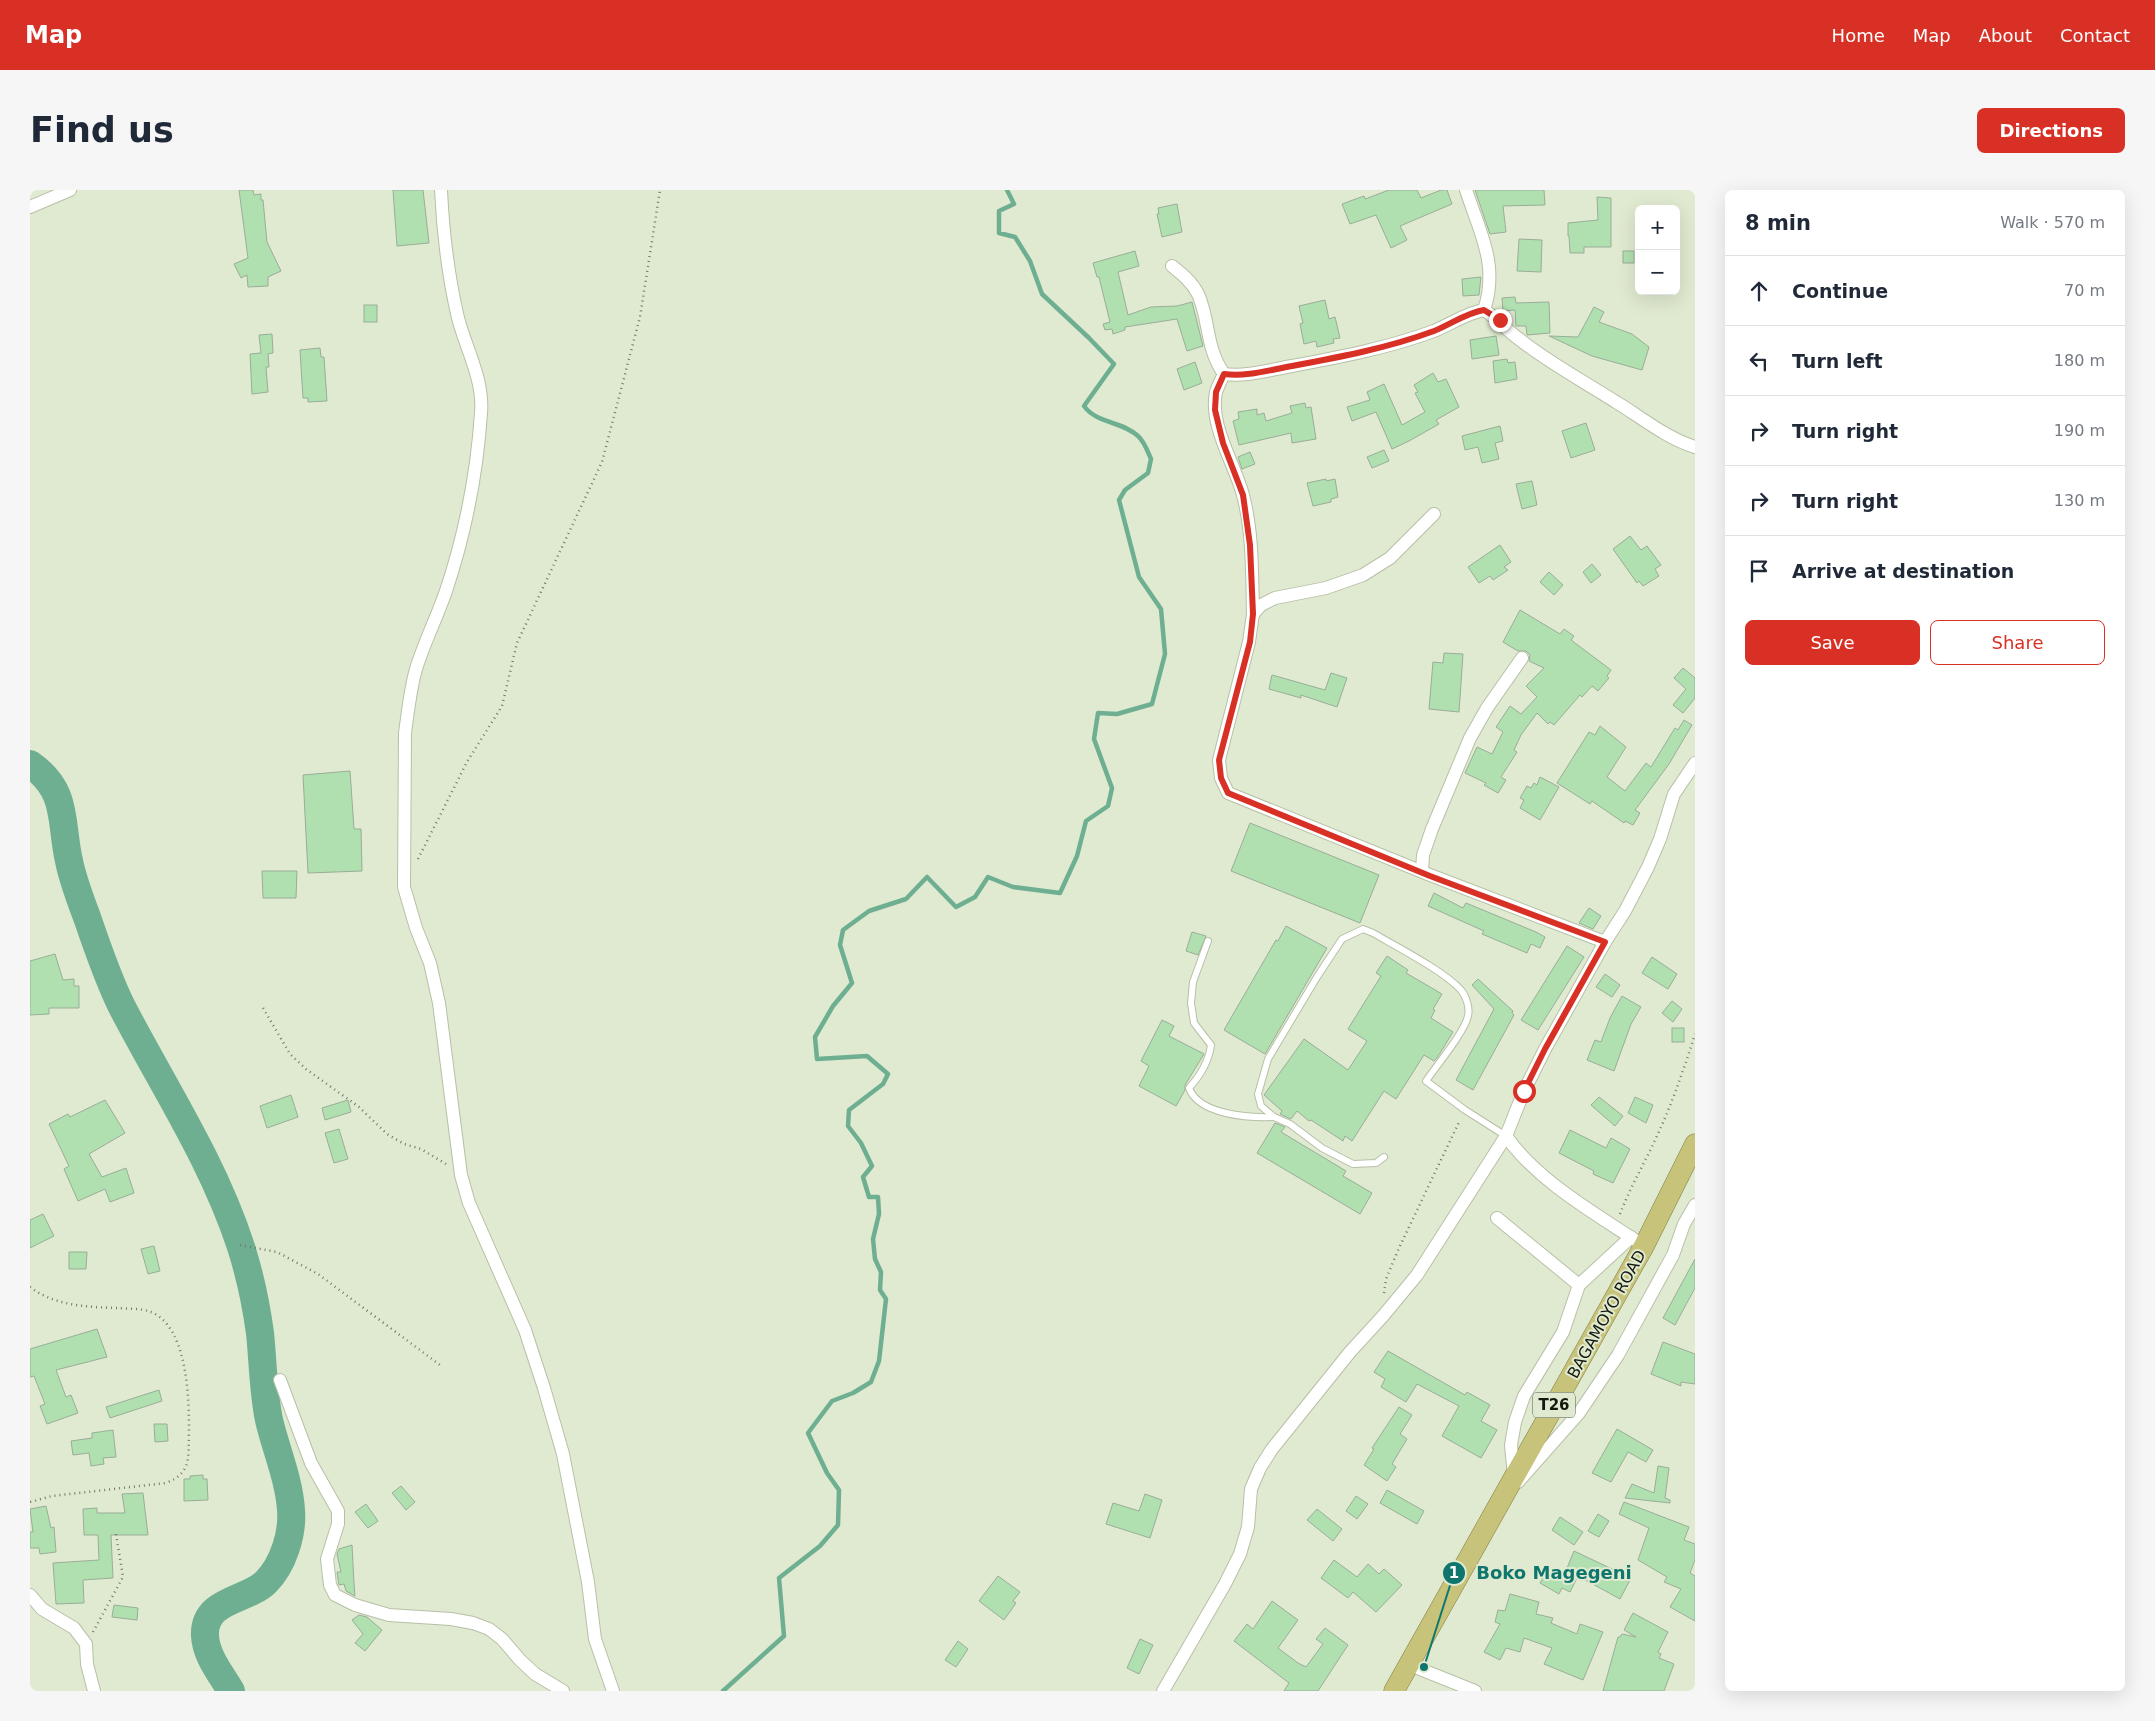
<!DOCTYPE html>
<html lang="en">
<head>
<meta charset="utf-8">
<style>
	:root { --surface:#fff; --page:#f6f6f7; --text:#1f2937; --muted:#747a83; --line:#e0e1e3; --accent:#d93025 }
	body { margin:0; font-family:"DejaVu Sans",sans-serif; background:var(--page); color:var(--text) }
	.controls { position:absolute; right:15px; top:15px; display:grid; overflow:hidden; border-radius:8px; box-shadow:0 5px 20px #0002 }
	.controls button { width:45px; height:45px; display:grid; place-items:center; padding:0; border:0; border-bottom:1px solid var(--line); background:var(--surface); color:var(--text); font:25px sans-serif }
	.stop { position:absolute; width:15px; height:15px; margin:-11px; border:4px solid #d93025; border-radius:50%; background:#fff }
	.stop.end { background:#d93025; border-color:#fff; box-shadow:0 1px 5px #0008 }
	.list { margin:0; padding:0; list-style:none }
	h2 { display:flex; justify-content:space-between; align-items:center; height:65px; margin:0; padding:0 20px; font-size:21px }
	h2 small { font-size:16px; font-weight:400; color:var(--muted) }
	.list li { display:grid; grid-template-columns:32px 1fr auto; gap:15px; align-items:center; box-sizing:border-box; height:70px; padding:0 20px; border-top:1px solid var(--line) }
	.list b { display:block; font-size:19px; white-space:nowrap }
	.list em { font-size:16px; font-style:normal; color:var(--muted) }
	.actions { display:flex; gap:10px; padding:15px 20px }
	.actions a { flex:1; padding:11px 0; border:1px solid var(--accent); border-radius:8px; text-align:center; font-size:18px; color:var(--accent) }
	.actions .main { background:var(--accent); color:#fff }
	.icon { flex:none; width:28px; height:28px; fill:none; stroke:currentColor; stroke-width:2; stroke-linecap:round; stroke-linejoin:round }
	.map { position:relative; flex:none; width:1665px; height:1501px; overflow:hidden; border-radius:8px }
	header { display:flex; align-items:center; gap:30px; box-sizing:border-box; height:70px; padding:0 25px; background:var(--accent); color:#fff }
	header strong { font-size:24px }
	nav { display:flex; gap:28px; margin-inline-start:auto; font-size:18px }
	.intro { display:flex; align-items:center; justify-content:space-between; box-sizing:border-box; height:120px; padding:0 30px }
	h1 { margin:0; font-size:35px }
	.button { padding:12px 22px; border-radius:8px; background:var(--accent); color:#fff; font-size:18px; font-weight:700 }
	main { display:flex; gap:30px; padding:0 30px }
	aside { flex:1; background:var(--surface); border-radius:8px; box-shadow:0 5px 20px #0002 }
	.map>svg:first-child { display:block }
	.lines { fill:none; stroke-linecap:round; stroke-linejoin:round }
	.stream { stroke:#6eaf92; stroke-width:4.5 }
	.river { stroke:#6eaf92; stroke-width:28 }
	.building { fill:#b1e0b0; stroke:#99ad98 }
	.service-casing { stroke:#b7c0a7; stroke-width:8 }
	.minor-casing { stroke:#b7c0a7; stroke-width:14 }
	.trunk-casing { stroke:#817e40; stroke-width:21 }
	.path { stroke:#737968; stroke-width:2.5; stroke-dasharray:1 4; stroke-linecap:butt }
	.service { stroke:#fff; stroke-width:6 }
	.minor { stroke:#fff; stroke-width:12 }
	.trunk { stroke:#c8c37b; stroke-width:20 }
	.route { stroke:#d93025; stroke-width:6 }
	.labels { text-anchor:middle; stroke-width:4; stroke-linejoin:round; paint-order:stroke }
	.shield { fill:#e0ead0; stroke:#53584a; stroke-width:1 }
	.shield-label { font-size:15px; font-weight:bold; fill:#161910 }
	.street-label { font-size:16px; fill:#161910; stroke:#e0ead0 }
	.leader { fill:none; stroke:#0f766e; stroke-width:2 }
	.callout-dot { fill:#0f766e; stroke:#e0ead0; stroke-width:2 }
	.mark-label { font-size:15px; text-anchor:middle; font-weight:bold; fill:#fff }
	.callout-label { font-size:18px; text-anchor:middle; font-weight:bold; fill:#0f766e; stroke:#e0ead0; stroke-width:4; stroke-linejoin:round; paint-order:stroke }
</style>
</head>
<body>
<header>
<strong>Map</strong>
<nav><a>Home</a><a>Map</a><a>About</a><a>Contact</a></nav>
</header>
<div class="intro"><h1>Find us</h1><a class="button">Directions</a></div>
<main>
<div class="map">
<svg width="1665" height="1501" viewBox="0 0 1665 1501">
	<rect width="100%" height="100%" fill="#e0ead0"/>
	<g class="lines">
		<path class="stream" d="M693,1501L754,1446L749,1388L790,1356L808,1335L809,1300L797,1283L778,1243L802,1211L823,1203L841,1192L849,1171L856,1109L850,1100L851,1082L845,1069L843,1049L849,1024L848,1007H839L833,987L842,976L831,953L818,936L819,920L853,894L858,884L837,866L787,869L785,847L803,816L822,793L810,755L813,740L839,721L876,709L897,687L926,717L945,707L958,687L983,697L1030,703L1047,666L1056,631L1078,616L1082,598L1064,549L1068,523L1087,524L1122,514L1135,464L1131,419L1109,387L1089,310L1095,300L1118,283L1121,269C1118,262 1114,251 1108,246C1092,231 1067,234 1054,216L1084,174L1059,148L1012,104L1000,71L985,47L969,43V21L984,14L977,0"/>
		<path class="river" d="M0,574C39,601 30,632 39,671C43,691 51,711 58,730C68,759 78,789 92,817C133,896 183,971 211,1057C220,1085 226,1114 230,1143C233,1172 233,1201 239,1230C246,1260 259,1289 261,1320C263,1344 253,1375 236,1392C217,1411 173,1409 175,1446C176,1466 191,1484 201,1501"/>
	</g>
	<g class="building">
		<polygon points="209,0 223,0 224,5 231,4 231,10 233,10 237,52 251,81 238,87 238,96 218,97 217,85 211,88 204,74 218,68"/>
		<polygon points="363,0 393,0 399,53 367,56"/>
		<polygon points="1359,0 1387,0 1391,8 1411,0 1417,0 1422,14 1370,36 1377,50 1361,58 1346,25 1320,34 1312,14 1334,6 1335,9"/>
		<polygon points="1445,0 1514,0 1515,15 1473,16 1476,42 1460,44"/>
		<polygon points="1567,7 1581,8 1581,57 1554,57 1554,63 1540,63 1539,46 1538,46 1538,33 1568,30"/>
		<polygon points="1147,14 1152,42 1132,47 1127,24 1129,24 1128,18"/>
		<polygon points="1489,49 1512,50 1511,82 1487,81"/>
		<polygon points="1105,61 1109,76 1088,82 1098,125 1121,117 1147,116 1162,112 1173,156 1157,161 1147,129 1095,137 1095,140 1083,144 1082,139 1075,140 1073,134 1080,132 1069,87 1067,87 1063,73"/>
		<rect x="1593" y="61" width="11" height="12"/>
		<polygon points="1451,87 1449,105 1433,106 1432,89"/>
		<polygon points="1485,107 1486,113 1519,112 1520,143 1497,145 1496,136 1486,136 1485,120 1473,121 1472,108"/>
		<polygon points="1295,110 1299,129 1305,127 1310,148 1303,149 1304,153 1287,157 1286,151 1274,154 1270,134 1273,133 1269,116"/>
		<rect x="334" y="115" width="13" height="17"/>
		<polygon points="1564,117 1574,122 1569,132 1602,144 1619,157 1612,180 1562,166 1519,146 1548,147"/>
		<polygon points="242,144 243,163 238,164 239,177 236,177 238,202 222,204 220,164 231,163 229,145"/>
		<polygon points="1466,146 1469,165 1442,169 1440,150"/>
		<polygon points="290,158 291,167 294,167 297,211 278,212 278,208 273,208 270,160"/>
		<polygon points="1477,169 1478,173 1485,172 1487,189 1465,193 1463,171"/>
		<polygon points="1165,172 1172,193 1154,200 1147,179"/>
		<polygon points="1403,183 1408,192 1416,189 1429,217 1406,230 1409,234 1379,251 1362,259 1346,222 1322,231 1317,217 1340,210 1337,202 1354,194 1372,235 1395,222 1385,203 1388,202 1384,195"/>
		<polygon points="1275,213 1276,218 1281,217 1286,249 1262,253 1261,243 1209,255 1203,231 1209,229 1208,222 1227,219 1227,225 1234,223 1236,231 1262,223 1260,216"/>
		<polygon points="1556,233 1565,260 1541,268 1532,241"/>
		<polygon points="1470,236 1473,251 1465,253 1469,269 1452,273 1448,257 1435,260 1432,246"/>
		<polygon points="1354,260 1359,271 1342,278 1337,267"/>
		<polygon points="1220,262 1225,274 1212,279 1208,267"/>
		<polygon points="1296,289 1296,291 1305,289 1308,307 1301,309 1301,312 1283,316 1277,293"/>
		<polygon points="1502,291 1507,315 1492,319 1486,294"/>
		<polygon points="1600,346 1611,360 1617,356 1631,375 1625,379 1629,386 1613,396 1609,391 1607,393 1583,359"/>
		<polygon points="1470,355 1481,372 1474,377 1478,380 1463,390 1460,386 1449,393 1438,377"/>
		<polygon points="1562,374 1571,385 1561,393 1553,382"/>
		<polygon points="1519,382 1533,395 1524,405 1510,392"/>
		<polygon points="1490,420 1530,444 1534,439 1544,446 1541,450 1581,480 1577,486 1579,488 1568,501 1562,496 1552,507 1550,505 1524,535 1520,532 1518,534 1507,523 1491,545 1484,560 1487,562 1471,587 1476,590 1468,603 1454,595 1456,593 1435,583 1447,557 1462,564 1473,542 1466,537 1480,516 1491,524 1507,507 1496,496 1514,478 1499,471 1500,465 1496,461 1488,461 1473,452"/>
		<polygon points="1414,463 1433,464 1429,522 1399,519 1403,472 1413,473"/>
		<polygon points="1653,478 1665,488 1665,508 1653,523 1643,515 1656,499 1644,488"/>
		<polygon points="1301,483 1317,488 1307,517 1271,505 1271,508 1239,499 1242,485 1295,500"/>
		<polygon points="1654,530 1662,535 1639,574 1605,620 1610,623 1603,635 1595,631 1594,633 1562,611 1560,614 1527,593 1559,542 1565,545 1570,536 1596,557 1577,587 1595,601 1616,573 1621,577 1645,538 1648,540"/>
		<polygon points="320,581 324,639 331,639 332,681 278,683 273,585"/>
		<polygon points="1510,587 1529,597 1510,630 1490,618 1494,610 1490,608 1497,596 1501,598 1504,593 1507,595"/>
		<polygon points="1220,633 1349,685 1330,733 1201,681"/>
		<polygon points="232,681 267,681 266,708 233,708"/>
		<polygon points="1404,703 1433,718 1436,713 1506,742 1515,747 1510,758 1501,754 1497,763 1452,744 1454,741 1398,716"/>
		<polygon points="1559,718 1571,726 1563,739 1549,733"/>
		<polygon points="1256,736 1297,758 1235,864 1194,840 1246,750 1248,751"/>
		<polygon points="1162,742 1176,746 1168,765 1156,761"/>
		<polygon points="1537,756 1554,767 1508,840 1491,830"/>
		<polygon points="25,764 33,790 44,789 44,796 49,796 49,818 19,818 19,824 0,825 0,771"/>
		<polygon points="1357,766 1378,780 1376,783 1412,804 1403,819 1405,820 1401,828 1423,842 1407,868 1404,871 1394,865 1366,909 1354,901 1322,951 1315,946 1313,951 1281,930 1279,931 1267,921 1261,929 1250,924 1252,921 1234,905 1274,849 1318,880 1337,851 1318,839 1351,786 1346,783"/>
		<polygon points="1622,767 1647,784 1638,799 1612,783"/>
		<polygon points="1575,784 1590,795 1582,807 1566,797"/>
		<polygon points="1448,789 1483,821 1482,823 1484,825 1443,900 1426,890 1464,819 1442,795"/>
		<polygon points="1592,806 1611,817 1601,834 1584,881 1557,870 1565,850 1571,852 1580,828"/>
		<polygon points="1642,811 1652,819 1643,832 1632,823"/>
		<polygon points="1132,830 1144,836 1139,846 1174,864 1155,895 1155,900 1146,916 1109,896 1119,876 1111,871"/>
		<rect x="1642" y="838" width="12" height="14"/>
		<polygon points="261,905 268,927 237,938 230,916"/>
		<polygon points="1569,907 1593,926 1585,936 1561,915"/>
		<polygon points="1605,907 1623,915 1616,933 1598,923"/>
		<polygon points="75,910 95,943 59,964 72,987 96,978 104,1003 80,1012 75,999 48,1011 34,979 39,976 19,934 38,924 40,927"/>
		<polygon points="318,910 321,922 295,930 292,918"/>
		<polygon points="1245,933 1255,937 1251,942 1316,981 1313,986 1342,1003 1330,1024 1227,963"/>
		<polygon points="309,939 318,969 304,973 295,943"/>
		<polygon points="1540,940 1576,958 1581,948 1600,959 1583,993 1563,984 1564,981 1529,963"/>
		<polygon points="13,1024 24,1046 0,1058 0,1030"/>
		<polygon points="124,1056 130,1081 118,1084 111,1059"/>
		<polygon points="39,1062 57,1062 56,1079 39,1079"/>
		<polygon points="1665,1069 1665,1098 1645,1135 1633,1128"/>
		<polygon points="67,1139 77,1167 26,1180 36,1207 41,1205 48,1223 17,1234 10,1216 15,1214 4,1186 0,1187 0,1159"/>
		<polygon points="1633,1152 1665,1164 1665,1194 1651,1192 1651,1196 1621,1184"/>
		<polygon points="1358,1161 1435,1205 1437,1202 1460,1215 1451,1231 1467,1240 1451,1268 1412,1246 1429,1216 1387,1194 1376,1212 1351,1197 1355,1189 1344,1182"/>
		<polygon points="129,1200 132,1211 80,1228 76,1217"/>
		<polygon points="1369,1217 1382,1225 1370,1244 1377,1249 1362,1274 1366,1277 1357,1291 1334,1275 1344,1259 1342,1258"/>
		<polygon points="124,1234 137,1234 138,1251 125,1252"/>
		<polygon points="1587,1239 1623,1260 1616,1272 1598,1262 1581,1292 1562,1283"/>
		<polygon points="83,1240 86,1267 73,1268 74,1274 61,1276 59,1263 43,1265 41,1251 62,1248 62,1243"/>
		<polygon points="1628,1276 1639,1278 1635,1308 1640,1310 1640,1313 1595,1308 1602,1294 1624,1303"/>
		<polygon points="173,1285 173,1289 177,1289 178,1310 154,1311 154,1289 160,1289 160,1286"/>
		<polygon points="371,1296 385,1312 376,1320 362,1303"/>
		<polygon points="1357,1300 1394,1321 1387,1334 1350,1313"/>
		<polygon points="113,1303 118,1345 81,1345 83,1388 53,1390 54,1413 26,1414 23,1373 69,1370 68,1345 54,1345 53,1319 67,1318 67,1323 95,1323 92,1304"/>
		<polygon points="1115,1304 1132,1310 1120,1348 1076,1334 1083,1313 1109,1321"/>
		<polygon points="1326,1306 1338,1314 1327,1329 1316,1321"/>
		<polygon points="1594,1312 1659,1337 1654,1350 1665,1354 1665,1370 1660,1383 1665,1386 1665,1431 1640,1417 1651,1399 1634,1392 1637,1387 1608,1370 1619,1338 1589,1324"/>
		<polygon points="336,1314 348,1331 338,1338 325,1322"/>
		<polygon points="16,1316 21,1338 24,1337 26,1362 10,1364 9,1358 0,1358 0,1342 3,1342 0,1319"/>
		<polygon points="1287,1319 1312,1339 1303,1351 1277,1330"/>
		<polygon points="1568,1324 1579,1331 1569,1347 1558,1341"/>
		<polygon points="1530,1327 1553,1342 1544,1355 1522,1340"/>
		<polygon points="322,1355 324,1394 325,1406 316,1401 314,1394 309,1395 307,1382 311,1382 307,1364 309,1359"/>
		<polygon points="1544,1361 1601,1388 1590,1409 1548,1386 1540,1402 1532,1398 1529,1404 1510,1393 1518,1380 1533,1388"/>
		<polygon points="1304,1370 1327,1387 1338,1374 1349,1384 1354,1379 1372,1395 1346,1422 1323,1402 1318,1408 1291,1388"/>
		<polygon points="968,1386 990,1402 983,1411 986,1413 974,1430 949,1411"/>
		<polygon points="1480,1404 1509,1412 1506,1424 1523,1428 1521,1433 1547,1444 1550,1434 1573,1442 1553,1490 1514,1474 1522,1458 1494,1448 1490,1462 1476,1458 1470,1470 1454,1462 1470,1434 1465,1432 1468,1420 1475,1421"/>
		<polygon points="1242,1411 1268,1430 1248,1458 1268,1473 1276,1477 1293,1454 1286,1449 1295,1438 1318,1455 1288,1501 1254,1501 1259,1493 1204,1451 1217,1434 1223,1439"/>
		<polygon points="84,1415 108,1418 107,1430 82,1427"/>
		<polygon points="1603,1423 1638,1442 1628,1462 1631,1464 1629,1468 1644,1474 1634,1501 1573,1501 1588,1447 1590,1447 1592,1444 1606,1447 1594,1440"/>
		<polygon points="329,1425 337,1427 352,1440 335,1461 325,1453 333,1444 322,1430"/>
		<polygon points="1110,1449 1123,1455 1109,1484 1097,1478"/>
		<polygon points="928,1451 938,1459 926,1477 915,1470"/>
	</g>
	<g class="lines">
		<defs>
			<g id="service">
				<path d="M1178,751L1163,792L1161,813L1164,833L1181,855C1179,870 1170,886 1159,898C1169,925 1219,928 1244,927"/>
				<path d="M1354,967L1346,973L1323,974L1292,958L1260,934L1244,927L1231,916L1228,904L1238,869L1287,787L1312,749L1333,739L1343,743C1367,757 1414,781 1431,800C1436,806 1440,818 1438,826C1434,843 1407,875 1396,891L1435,920L1476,946"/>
			</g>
			<g id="minor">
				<path d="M411,0C413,43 418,85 428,128C436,159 454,190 451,223C447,283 435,344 416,401C407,427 394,453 386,479C380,500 378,522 375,543L374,697L386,738L400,773L409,813L431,985L439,1013L495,1140L514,1198L533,1264L558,1392L565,1449L583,1501"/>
				<path d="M1436,0C1450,43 1469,75 1454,120"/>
				<polyline points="0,17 40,0"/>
				<path d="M1142,76C1152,84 1162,92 1168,104C1180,130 1175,157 1194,184C1217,187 1239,180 1262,176C1310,167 1358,158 1404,141C1421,134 1436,123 1454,120C1470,130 1475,139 1489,149C1519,173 1553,191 1586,212C1611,227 1636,248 1665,257"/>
				<path d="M1194,184C1191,190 1188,196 1186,202C1179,236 1205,274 1213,305C1223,343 1222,385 1223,424"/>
				<polyline points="1404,324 1360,368 1333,385 1296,398 1245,408 1231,415 1223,424 1219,452 1189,570 1191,588 1198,603 1400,685 1575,752"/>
				<polyline points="1392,681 1393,665 1402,639 1440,548 1457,518 1492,468"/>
				<polyline points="1467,1028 1549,1095"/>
				<path d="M1614,1056C1568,1025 1508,992 1476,946L1494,901L1515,859L1575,752L1595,721L1618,677L1630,649L1644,604L1665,573"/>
				<polyline points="250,1190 281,1273 308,1321 308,1334 297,1369 300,1395 305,1405 325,1415 359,1425 421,1429 443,1433 459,1439 472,1449 490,1470 505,1484 533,1501"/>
				<polyline points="1484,1286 1481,1255 1485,1232 1494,1206 1533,1142 1549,1095 1601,1047"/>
				<polyline points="1488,1292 1549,1223 1588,1165 1643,1065 1654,1034 1665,1015"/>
				<polyline points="0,1405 12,1419 44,1438 56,1454 57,1474 64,1501"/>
				<polyline points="1380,1475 1445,1501"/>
				<polyline points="1133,1501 1195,1394 1210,1364 1218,1337 1221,1299 1230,1278 1242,1259 1320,1162 1353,1126 1387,1085 1476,946"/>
			</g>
			<polyline id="trunk" points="1364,1501 1614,1056 1665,954"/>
		</defs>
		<use href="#service" class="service-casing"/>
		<use href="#minor" class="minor-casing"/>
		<use href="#trunk" class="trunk-casing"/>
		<g class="path">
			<polyline points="388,669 437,572 472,516 487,453 572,272 610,127 630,0"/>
			<polyline points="233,818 260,864 276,879 329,917 357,944 374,954 391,959 416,974"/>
			<path d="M1590,1024C1600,998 1614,974 1626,948C1642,914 1654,879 1665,844"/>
			<polyline points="210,1055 247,1062 288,1084 410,1175"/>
			<path d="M0,1097C25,1116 57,1117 87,1118C97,1119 112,1118 121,1122C158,1137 159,1209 159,1243C158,1267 162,1283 136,1293L22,1306L0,1312"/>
			<polyline points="1354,1103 1356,1089 1369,1058 1430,930"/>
			<polyline points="63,1442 93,1387 86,1344"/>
		</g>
		<use href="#service" class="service"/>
		<use href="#minor" class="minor"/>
		<use href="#trunk" class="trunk"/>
	</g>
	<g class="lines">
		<path class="route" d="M1470,130L1454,120C1436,123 1421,134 1404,141C1358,158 1310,167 1262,176C1239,180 1217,187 1194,184L1186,202L1185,220L1193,253L1213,305L1220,355L1223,424L1220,452L1189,570L1191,588L1198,603L1400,686L1575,752L1515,859L1494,901"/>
	</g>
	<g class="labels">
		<rect class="shield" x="1503" y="1202.5" width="42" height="25" rx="4"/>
		<g class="shield-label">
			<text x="1524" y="1220">T26</text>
		</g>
		<g class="street-label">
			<text transform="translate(1576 1124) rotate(-61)" y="6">BAGAMOYO ROAD</text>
		</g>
	</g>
	<path class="leader" d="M1394 1477L1424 1383"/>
	<g class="callout-dot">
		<circle cx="1394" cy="1477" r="5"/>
		<circle cx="1424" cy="1383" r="12"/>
	</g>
	<g class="mark-label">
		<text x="1424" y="1388">1</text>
	</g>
	<g class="callout-label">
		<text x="1524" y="1389">Boko Magegeni</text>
	</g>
</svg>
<div class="controls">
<button>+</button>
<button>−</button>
</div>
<div class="stop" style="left:1494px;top:901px"></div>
<div class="stop end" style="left:1470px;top:130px"></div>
</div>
<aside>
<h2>8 min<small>Walk · 570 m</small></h2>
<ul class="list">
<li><svg class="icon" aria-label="ahead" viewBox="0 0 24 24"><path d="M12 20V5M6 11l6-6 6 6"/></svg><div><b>Continue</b></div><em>70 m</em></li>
<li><svg class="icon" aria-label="left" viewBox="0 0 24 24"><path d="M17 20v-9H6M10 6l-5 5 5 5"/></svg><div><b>Turn left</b></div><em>180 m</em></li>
<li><svg class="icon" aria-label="right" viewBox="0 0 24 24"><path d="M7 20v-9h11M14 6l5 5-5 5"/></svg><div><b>Turn right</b></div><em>190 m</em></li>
<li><svg class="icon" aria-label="right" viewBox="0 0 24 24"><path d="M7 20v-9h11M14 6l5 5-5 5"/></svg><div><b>Turn right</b></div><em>130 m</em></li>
<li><svg class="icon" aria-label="arrive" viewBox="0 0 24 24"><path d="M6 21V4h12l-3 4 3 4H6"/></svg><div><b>Arrive at destination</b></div></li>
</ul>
<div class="actions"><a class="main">Save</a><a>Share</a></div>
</aside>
</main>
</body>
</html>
